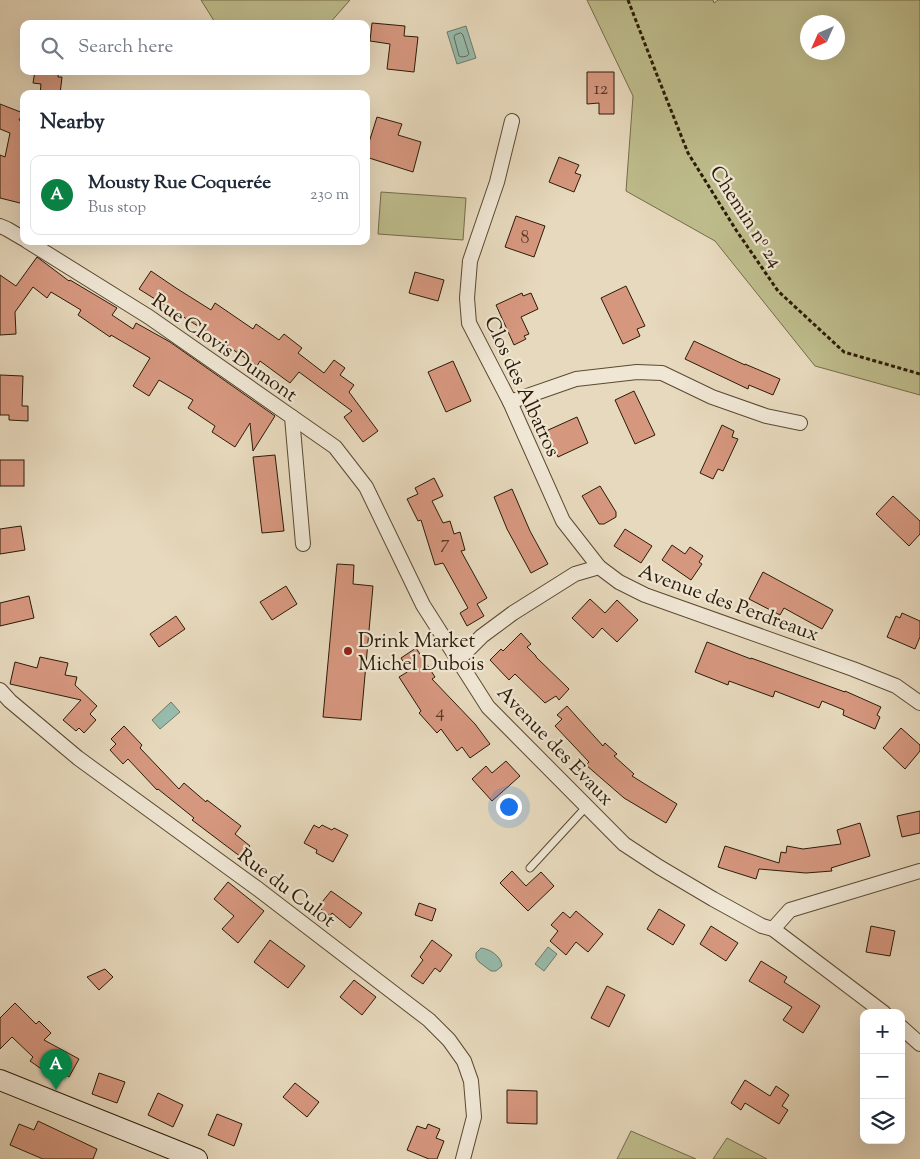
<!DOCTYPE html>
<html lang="en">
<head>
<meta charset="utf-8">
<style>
	:root { --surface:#fff; --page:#f6f6f7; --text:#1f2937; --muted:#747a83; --line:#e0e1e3; --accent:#0b8043 }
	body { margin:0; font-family:"Sorts Mill Goudy",serif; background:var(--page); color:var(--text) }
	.controls { position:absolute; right:15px; bottom:15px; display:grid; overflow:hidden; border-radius:10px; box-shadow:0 5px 20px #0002 }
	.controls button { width:45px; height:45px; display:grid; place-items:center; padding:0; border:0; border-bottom:1px solid var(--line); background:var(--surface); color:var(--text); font:25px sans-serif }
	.compass { position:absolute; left:800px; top:15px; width:45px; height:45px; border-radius:50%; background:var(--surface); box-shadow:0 5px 20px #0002; rotate:225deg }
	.you { position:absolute; left:508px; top:806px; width:18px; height:18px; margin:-12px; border:4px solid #fff; border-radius:50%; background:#1a73e8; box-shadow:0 0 0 8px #1a73e833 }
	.badge { display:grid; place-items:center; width:32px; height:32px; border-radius:50%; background:var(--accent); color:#fff; font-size:16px; font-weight:700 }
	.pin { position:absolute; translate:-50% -41px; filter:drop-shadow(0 1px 2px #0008) }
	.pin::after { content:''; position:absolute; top:26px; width:18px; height:15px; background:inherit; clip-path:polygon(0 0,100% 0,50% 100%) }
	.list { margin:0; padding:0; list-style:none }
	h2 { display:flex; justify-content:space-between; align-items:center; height:65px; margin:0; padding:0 20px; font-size:21px }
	h2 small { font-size:16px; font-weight:400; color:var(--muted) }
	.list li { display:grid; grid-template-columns:32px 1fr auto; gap:15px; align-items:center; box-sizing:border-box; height:80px; margin:0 10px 10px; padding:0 10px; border:1px solid var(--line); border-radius:10px }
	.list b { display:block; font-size:19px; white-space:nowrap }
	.list p { margin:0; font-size:16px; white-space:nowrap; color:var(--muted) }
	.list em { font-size:16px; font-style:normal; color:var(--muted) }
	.icon { flex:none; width:28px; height:28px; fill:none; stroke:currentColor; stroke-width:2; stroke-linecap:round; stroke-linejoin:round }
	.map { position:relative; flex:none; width:920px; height:1159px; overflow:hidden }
	.search { position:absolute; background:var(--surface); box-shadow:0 5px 20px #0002; left:20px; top:20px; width:350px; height:55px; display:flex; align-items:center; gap:12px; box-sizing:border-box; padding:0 18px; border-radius:10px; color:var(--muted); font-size:19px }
	.panel { position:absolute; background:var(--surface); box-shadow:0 5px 20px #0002; left:20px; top:90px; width:350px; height:155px; border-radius:10px }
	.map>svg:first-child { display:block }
	.green { fill:#bebc8c; stroke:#746c49; fill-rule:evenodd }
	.water { fill:#97bbac; stroke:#6c7b6a }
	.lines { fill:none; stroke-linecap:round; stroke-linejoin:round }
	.shore { stroke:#616b59; stroke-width:1 }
	.building { fill:#d6977f; stroke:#2b1b06 }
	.lane-casing { stroke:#5a4a34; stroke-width:9 }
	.street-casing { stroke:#5a4a34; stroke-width:16 }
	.secondary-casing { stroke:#2b1b06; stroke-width:22 }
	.path { stroke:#2b1b06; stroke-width:3; stroke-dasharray:4 2.5; stroke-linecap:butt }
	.lane { stroke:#efe6d4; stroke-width:7 }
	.street { stroke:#efe6d4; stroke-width:14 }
	.secondary { stroke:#efe6d4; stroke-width:20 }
	.poi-dot { fill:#8f2418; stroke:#efe6d4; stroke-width:2 }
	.labels { text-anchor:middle; stroke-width:4.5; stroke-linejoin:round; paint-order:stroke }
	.number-label { font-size:18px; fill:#563a24 }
	.street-label { font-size:20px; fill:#2b1b06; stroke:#efe6d4 }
	.poi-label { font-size:20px; fill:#2b1b06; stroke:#efe6d4; text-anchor:start }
</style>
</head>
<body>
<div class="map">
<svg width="920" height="1159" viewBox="0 0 920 1159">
	<rect width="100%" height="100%" fill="#e7d9bd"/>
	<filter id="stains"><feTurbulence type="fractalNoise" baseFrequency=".004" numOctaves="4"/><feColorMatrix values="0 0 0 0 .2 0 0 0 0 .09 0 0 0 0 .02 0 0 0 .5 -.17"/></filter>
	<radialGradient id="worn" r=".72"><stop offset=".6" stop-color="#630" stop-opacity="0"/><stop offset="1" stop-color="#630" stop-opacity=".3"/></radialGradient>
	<g class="green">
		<polygon points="201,0 350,0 329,24 216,24"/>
		<path d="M587,0H713L714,3L718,0H920V395L815,366L715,241L626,191L633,96ZM838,22V52H808V22Z"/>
		<polygon points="381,192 466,198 463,240 378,234"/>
		<polygon points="631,1131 696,1159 617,1159"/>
		<polygon points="727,1138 767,1159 713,1159"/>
	</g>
	<g class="water">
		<polygon points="466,26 476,58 457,64 447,32"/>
		<polygon points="171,702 180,712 160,729 152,720"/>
		<polygon points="548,947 557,954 544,971 535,964"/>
		<path d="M481,948C490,949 501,956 502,966L496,971H491L479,962L476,958V953Z"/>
	</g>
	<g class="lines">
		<polygon class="shore" points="461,33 463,35 469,54 467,56 462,57 459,56 454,37 455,35"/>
	</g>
	<g class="building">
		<polygon points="372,23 405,26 404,36 418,37 414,72 387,69 390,44 370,41"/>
		<polygon points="35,71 59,71 58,77 62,77 60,94 40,94 41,84 33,83"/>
		<polygon points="587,72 614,72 614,114 599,114 599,103 587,104"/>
		<polygon points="0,104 23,113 19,120 24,122 24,204 0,198 0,155 5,157 10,133 0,129"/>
		<polygon points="377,117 402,124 398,135 421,142 413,172 366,157 366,152"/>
		<polygon points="559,157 579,165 575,173 581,175 574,192 549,182"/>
		<polygon points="516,216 545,226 534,257 505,247"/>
		<polygon points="37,257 69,281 70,280 117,308 112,315 133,329 136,323 170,342 275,416 253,451 250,423 235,447 212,432 215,426 188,408 193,400 159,380 149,396 133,386 150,358 111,335 110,337 78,315 81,310 51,292 47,298 33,287 15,312 16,334 0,335 0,275 16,286"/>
		<polygon points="151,271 176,288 211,310 215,303 253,329 256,324 279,340 284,334 302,348 298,353 324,373 334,360 345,368 340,375 354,385 349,392 378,431 363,442 344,417 352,411 299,372 290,383 260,361 257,366 201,328 139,289"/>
		<polygon points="415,272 444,280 438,301 409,293"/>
		<polygon points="626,286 645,326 637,329 640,336 623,344 601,298"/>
		<polygon points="522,293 523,296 531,293 538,309 521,317 529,334 524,336 526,339 514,345 496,305"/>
		<polygon points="694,341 745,365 745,364 780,379 773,395 749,385 748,389 685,359"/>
		<polygon points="453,361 471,401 446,412 428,372"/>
		<polygon points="0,375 23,376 22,406 28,406 28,421 9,420 9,415 0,415"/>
		<polygon points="634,391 655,435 635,444 615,400"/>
		<polygon points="577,417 588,443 558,457 546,431"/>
		<polygon points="722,425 734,431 732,437 738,439 723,471 718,469 713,479 700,473"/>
		<polygon points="275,455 284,531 262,533 253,457"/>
		<rect x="0" y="460" width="24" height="26"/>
		<polygon points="434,478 443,496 432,501 443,523 450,521 454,534 460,532 465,550 461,551 487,598 477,604 484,616 467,626 460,613 468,608 443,563 435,565 421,520 418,521 407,499 418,494 415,488"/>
		<polygon points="600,486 616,512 616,517 604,524 599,524 582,496"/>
		<polygon points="512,489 530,531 548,564 531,573 507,529 494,497"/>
		<polygon points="893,496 920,521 920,534 909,546 876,514"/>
		<polygon points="21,526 25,550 0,554 0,529"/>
		<polygon points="625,529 652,546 641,563 614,546"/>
		<polygon points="672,545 685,554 690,547 703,556 699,562 702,564 691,580 662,560"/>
		<polygon points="337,564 354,565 353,584 373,586 361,720 323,717"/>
		<polygon points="763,572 833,610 822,629 784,608 780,615 749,599"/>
		<polygon points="286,586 297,604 272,620 260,602"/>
		<polygon points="29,596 34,618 0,626 0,603"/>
		<polygon points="590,599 605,613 617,600 638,620 617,642 602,628 593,638 572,618"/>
		<polygon points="902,613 920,621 920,637 915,649 887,637 896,616 900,618"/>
		<polygon points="176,616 185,629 159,647 150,634"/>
		<polygon points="521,633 531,644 527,647 536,656 536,657 569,689 559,700 556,696 545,703 515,674 509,680 490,660 501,649 503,651"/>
		<polygon points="707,642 751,659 751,658 845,692 845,691 881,707 877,715 880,717 875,729 843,715 844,710 822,701 819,708 775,691 773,697 729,681 728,685 695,672"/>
		<polygon points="416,648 435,677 432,679 475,724 490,744 470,758 462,747 457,751 441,729 437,733 419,713 421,711 399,677 409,671 401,658"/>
		<polygon points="40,657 68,663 65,675 77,677 75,685 97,706 90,714 96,720 84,733 79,728 76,731 63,720 81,700 10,684 15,662 37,668"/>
		<polygon points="567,706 603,746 605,743 617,754 614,756 634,774 632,776 677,804 666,823 624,798 586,765 589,762 555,726 562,719 557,715"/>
		<polygon points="124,726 142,745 140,748 179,789 184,783 206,802 207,800 241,826 235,834 250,846 241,857 192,820 194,818 158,789 157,790 128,759 123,764 110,750 116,744 111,739"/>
		<polygon points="901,728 920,745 920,751 905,769 883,748"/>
		<polygon points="506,761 520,776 492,801 472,779 486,766 492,773"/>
		<polygon points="920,811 920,833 902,837 897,816"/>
		<polygon points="860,823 870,856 831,868 832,871 806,873 759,869 756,879 718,867 725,846 779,863 781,852 786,853 787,846 803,849 841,844 837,830"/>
		<polygon points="314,825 319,828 322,825 332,830 334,828 348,835 333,862 316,853 317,850 304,843"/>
		<polygon points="512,871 526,886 541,872 554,886 528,911 500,883"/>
		<polygon points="228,882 264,911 238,943 222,929 234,916 214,899"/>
		<polygon points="331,891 362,913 350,928 332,913 330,916 318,907"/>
		<polygon points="419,903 436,909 432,921 415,915"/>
		<polygon points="659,909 685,925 673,945 647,929"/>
		<polygon points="576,911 603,934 588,952 576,942 566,955 550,941 558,931 551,925 563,912 570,918"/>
		<polygon points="711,926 738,943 726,961 700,944"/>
		<polygon points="871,926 895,931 890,956 866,952"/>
		<polygon points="270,940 305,966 288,988 254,962"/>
		<polygon points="432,940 452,955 440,972 435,968 423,984 411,976 423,960 420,957"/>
		<polygon points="761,961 787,977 784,982 820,1006 803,1033 783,1020 792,1007 749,981"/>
		<polygon points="105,969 113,977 99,990 87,977"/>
		<polygon points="354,980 376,997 362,1015 340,997"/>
		<polygon points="607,986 625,995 609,1027 591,1018"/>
		<polygon points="15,1003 36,1024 39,1021 51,1033 44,1040 79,1059 69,1077 65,1074 61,1081 50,1075 30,1061 33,1057 12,1037 0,1049 0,1018"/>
		<polygon points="99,1073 125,1082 117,1103 92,1094"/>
		<polygon points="745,1080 770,1096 776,1086 789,1095 782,1106 788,1110 779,1124 745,1103 741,1110 731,1103"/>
		<polygon points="295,1083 319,1102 307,1117 283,1097"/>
		<polygon points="507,1090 537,1091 537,1124 507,1123"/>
		<polygon points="158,1093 183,1105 173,1127 148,1115"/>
		<polygon points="217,1114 242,1124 234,1146 208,1135"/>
		<polygon points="38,1121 97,1149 93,1159 43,1159 10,1145 19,1124 34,1130"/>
		<polygon points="428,1124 440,1129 436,1138 444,1141 437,1159 429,1159 407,1150 417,1126 426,1129"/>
	</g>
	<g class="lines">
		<defs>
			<polyline id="lane" points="530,868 587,806"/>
			<g id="street">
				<polyline points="512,121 497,182 470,261 467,298 469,323 510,402 563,521 599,567"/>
				<polyline points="0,226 7,229 24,239"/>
				<polyline points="27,241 149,317 292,417 303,544"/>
				<polyline points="510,402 576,379 637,372 662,373 712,397 766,416 800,423"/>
				<polyline points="292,417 335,447 366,487 423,605 488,707 624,844 659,867 713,899 762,926 773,929 884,1013"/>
				<polyline points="458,660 482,636 513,613 575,574 599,567 619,582 645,595 853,669 896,686 920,703"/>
				<polyline points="0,690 10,701 78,758 258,889 429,1020 449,1040 464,1061 471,1081 474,1117 463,1159"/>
				<polyline points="773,929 790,910 920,871"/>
				<polyline points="901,1027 920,1044"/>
			</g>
			<polyline id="secondary" points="0,1080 197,1159"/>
		</defs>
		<use href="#lane" class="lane-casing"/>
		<use href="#street" class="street-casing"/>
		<use href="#secondary" class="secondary-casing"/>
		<polyline class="path" points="628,0 657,75 688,153 736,230 778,291 844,352 920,374"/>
		<use href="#lane" class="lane"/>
		<use href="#street" class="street"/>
		<use href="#secondary" class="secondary"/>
	</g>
	<circle class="poi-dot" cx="348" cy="651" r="5"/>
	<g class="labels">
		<g class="number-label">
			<text x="601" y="94">12</text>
			<text x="525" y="243">8</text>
			<text x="445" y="548">7</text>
			<text x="440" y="717">4</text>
		</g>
		<g class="street-label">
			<text transform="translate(747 216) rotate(57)" y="7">Chemin nᵒ 24</text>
			<text transform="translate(225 347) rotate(35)" y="7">Rue Clovis Dumont</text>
			<text transform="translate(523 386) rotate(65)" y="7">Clos des Albatros</text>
			<text transform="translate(729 602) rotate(20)" y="7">Avenue des Perdreaux</text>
			<text transform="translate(556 745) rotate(46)" y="7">Avenue des Evaux</text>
			<text transform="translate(287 887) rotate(37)" y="7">Rue du Culot</text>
		</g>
		<g class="poi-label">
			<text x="358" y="647">Drink Market<tspan x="358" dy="23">Michel Dubois</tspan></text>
		</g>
	</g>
	<rect width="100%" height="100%" filter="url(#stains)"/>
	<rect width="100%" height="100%" fill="url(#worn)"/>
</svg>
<div class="controls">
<button>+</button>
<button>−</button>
<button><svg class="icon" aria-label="layers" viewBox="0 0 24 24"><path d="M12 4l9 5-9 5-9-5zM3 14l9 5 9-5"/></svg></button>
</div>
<svg class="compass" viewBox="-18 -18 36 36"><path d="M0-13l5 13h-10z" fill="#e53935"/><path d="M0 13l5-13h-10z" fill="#747a83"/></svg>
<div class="you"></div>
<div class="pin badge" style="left:56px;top:1090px">A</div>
<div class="search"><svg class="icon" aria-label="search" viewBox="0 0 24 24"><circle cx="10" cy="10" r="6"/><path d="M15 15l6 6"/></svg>Search here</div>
<section class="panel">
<h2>Nearby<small></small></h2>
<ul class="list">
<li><span class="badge">A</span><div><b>Mousty Rue Coquerée</b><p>Bus stop</p></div><em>230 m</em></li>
</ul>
</section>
</div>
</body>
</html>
